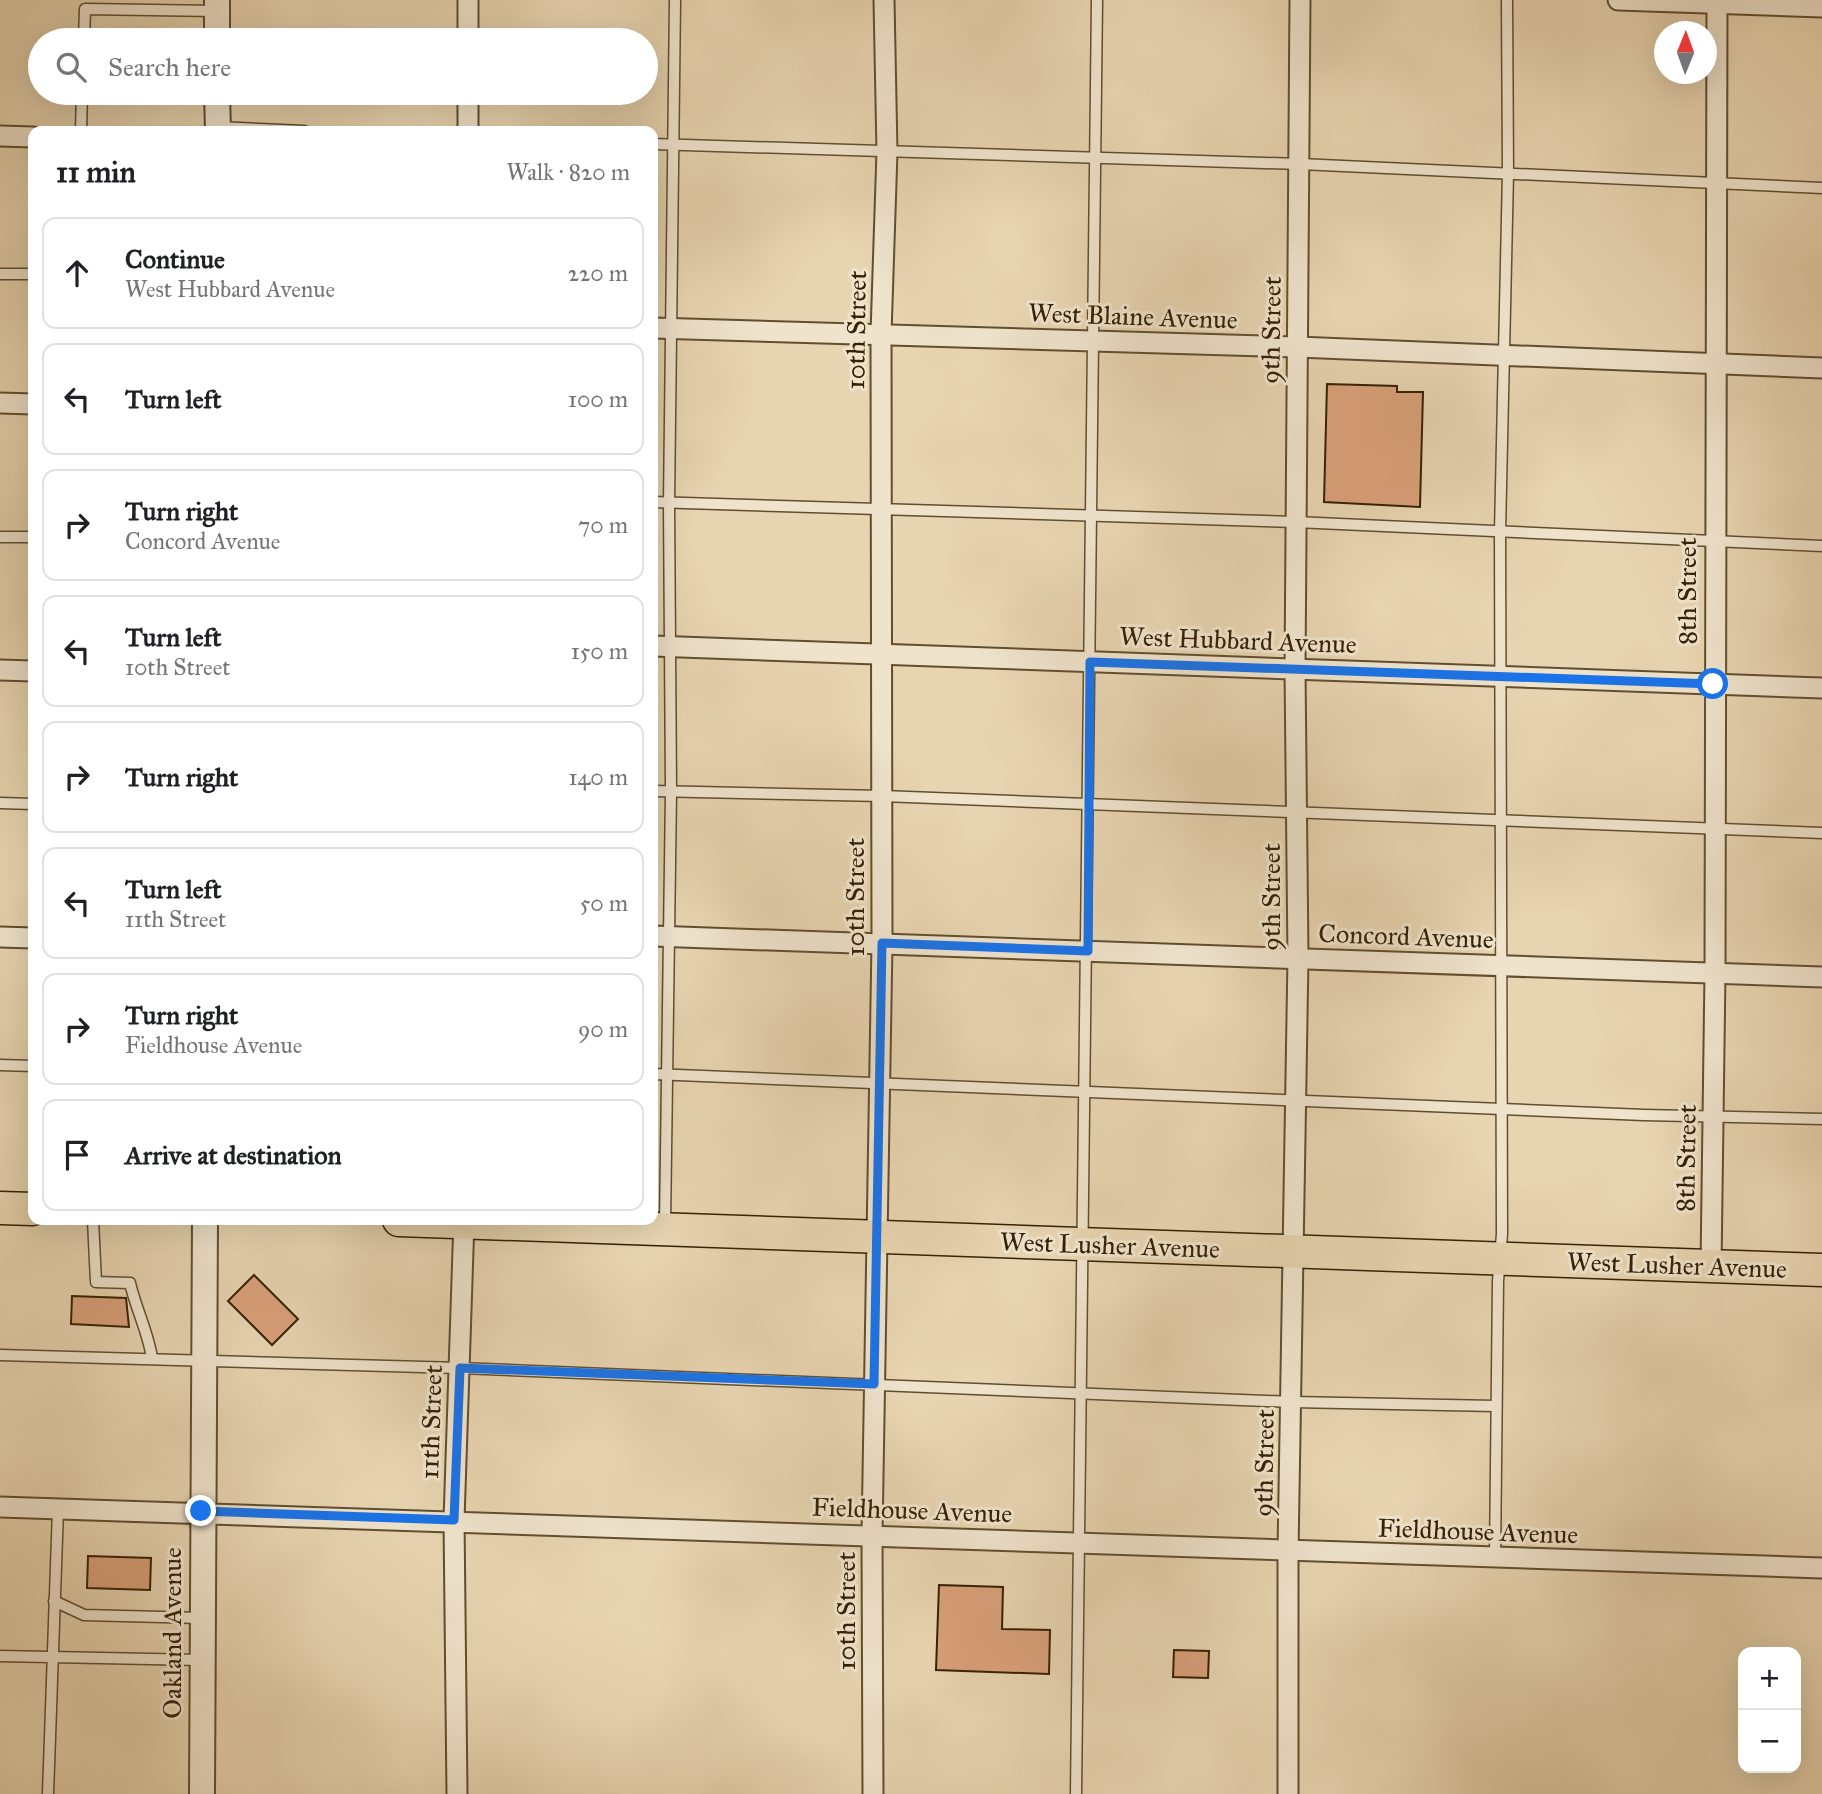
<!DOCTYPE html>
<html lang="en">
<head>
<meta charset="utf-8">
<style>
	:root { --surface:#fff; --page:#f6f6f6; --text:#202124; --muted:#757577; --line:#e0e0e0 }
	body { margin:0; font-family:"IM FELL Great Primer",serif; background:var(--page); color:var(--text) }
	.controls { position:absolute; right:21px; bottom:21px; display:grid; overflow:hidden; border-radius:14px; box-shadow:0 7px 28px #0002 }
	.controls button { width:63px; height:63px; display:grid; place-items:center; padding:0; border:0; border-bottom:2px solid var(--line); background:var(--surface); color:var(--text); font:35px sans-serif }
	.compass { position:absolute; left:1654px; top:21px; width:63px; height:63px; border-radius:50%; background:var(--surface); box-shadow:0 7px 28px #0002; rotate:1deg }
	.stop { position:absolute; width:21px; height:21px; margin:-16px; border:5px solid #1a73e8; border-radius:50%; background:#fff }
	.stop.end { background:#1a73e8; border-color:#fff; box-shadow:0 2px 7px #0008 }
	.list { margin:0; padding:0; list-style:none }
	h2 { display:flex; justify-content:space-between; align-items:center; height:91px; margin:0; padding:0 28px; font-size:30px }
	h2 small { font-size:23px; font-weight:400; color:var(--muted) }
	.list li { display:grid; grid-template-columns:46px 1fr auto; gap:21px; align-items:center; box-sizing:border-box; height:112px; margin:0 14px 14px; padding:0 14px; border:2px solid var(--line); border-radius:14px }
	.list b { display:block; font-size:26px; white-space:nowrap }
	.list p { margin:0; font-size:23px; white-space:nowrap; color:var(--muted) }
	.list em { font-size:23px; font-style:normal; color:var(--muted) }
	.icon { flex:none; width:38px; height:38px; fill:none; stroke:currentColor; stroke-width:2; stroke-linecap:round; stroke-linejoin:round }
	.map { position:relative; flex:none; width:1822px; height:1794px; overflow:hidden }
	.search { position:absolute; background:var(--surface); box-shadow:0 7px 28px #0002; left:28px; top:28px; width:630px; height:77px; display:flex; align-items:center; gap:18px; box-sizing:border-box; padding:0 24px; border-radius:38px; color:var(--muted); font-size:26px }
	.panel { position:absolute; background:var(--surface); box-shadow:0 7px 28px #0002; left:28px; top:126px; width:630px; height:1099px; border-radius:14px }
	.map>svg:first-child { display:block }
	.building { fill:#d9a079; stroke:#342104; stroke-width:2 }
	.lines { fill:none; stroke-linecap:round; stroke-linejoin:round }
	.service-casing { stroke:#614e2f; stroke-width:13 }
	.minor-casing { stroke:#614e2f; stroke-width:23 }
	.tertiary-casing { stroke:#614e2f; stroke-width:28 }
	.primary-casing { stroke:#342104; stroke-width:35 }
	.service { stroke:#efe3cc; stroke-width:10 }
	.minor { stroke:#efe3cc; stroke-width:19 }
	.tertiary { stroke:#efe3cc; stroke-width:24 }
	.primary { stroke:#e7d4b0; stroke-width:32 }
	.route { stroke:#1a73e8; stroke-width:9 }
	.labels { text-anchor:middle; stroke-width:6; stroke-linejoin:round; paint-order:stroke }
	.street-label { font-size:26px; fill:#342104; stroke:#efe3cc }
</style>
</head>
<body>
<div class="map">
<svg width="1822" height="1794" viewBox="0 0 1822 1794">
	<rect width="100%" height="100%" fill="#e7d4b0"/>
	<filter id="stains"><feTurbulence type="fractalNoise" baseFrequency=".00286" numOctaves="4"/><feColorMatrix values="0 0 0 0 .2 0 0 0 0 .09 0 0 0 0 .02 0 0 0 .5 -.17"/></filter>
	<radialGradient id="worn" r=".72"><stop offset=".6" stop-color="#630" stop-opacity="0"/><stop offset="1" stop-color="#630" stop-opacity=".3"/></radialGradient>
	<g class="building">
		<polygon points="1327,384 1397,386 1397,392 1423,392 1420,507 1324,502"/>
		<polygon points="254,1275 298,1319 272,1345 228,1301"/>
		<polygon points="72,1296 126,1298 129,1327 71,1324"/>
		<polygon points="88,1556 151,1558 150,1590 87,1588"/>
		<polygon points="939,1585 1003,1587 1002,1629 1050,1630 1049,1674 936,1670"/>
		<polygon points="1174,1650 1209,1651 1208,1678 1173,1677"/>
	</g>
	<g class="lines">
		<defs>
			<g id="service">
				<polyline points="84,40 85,9 217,11"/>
				<polyline points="218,127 304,131"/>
				<polyline points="81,131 82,93"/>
				<polyline points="653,144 1300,164 1822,188"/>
				<polyline points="0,274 33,274"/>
				<polyline points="653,502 1296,522 1822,546"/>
				<polyline points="0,537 33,537"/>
				<polyline points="653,791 882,796 1822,833"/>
				<polyline points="0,803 33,804"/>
				<polyline points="0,1065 33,1066"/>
				<polyline points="653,1074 1644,1115 1822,1119"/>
				<path d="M93,1220L96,1282L130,1283C136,1309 148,1332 152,1358"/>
				<polyline points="665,1224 671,791 669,503 675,0"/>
				<polyline points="0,1355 459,1368 1292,1402 1496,1406"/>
				<polyline points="1495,1558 1498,1281 1502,1234 1500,532 1508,173 1507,0"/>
				<polyline points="54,1601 84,1615 201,1618"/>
				<polyline points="0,1656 201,1660"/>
				<polyline points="48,1794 58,1509"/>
				<polyline points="1076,1794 1097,0"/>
			</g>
			<g id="minor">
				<polyline points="468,0 468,40"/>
				<polyline points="1618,0 1822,7"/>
				<polyline points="468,93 468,131"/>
				<polyline points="0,136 33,137"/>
				<polyline points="653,328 1297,347 1822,368"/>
				<polyline points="0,403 33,404"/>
				<polyline points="653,646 1822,688"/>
				<polyline points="0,670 33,671"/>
				<polyline points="653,936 1822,977"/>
				<polyline points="0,937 33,938"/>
				<polyline points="1711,1267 1715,973 1717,0"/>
				<polyline points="0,1507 1822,1568"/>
				<polyline points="457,1794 454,1520 464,1220"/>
				<polyline points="873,1794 872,1535 882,943 881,334 887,152 884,0"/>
				<polyline points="1288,1794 1288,1552 1298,958 1295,669 1300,0"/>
			</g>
			<g id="tertiary">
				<polyline points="217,0 217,40"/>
				<polyline points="217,93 218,131"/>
				<polyline points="202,1794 205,1220"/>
			</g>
			<g id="primary">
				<polyline points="0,1208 33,1209"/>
				<polyline points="399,1220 1822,1270"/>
			</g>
		</defs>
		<use href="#service" class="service-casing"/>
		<use href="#minor" class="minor-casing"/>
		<use href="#tertiary" class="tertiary-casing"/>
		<use href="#primary" class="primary-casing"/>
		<use href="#service" class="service"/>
		<use href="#minor" class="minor"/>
		<use href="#tertiary" class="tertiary"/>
		<use href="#primary" class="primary"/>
	</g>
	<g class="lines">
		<polyline class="route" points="201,1511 454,1520 460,1368 874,1384 882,943 1088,951 1090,662 1713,684"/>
	</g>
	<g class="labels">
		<g class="street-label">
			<text transform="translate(1133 316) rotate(2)" y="9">West Blaine Avenue</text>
			<text transform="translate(856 330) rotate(-89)" y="9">10th Street</text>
			<text transform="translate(1271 330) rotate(-89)" y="9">9th Street</text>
			<text transform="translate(1687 591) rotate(-90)" y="9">8th Street</text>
			<text transform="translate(1238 640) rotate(2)" y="9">West Hubbard Avenue</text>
			<text transform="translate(855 897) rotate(-90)" y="9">10th Street</text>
			<text transform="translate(1271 897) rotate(-90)" y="9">9th Street</text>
			<text transform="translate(1406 936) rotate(2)" y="9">Concord Avenue</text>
			<text transform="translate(1686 1158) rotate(-89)" y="9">8th Street</text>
			<text transform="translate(1110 1245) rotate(2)" y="9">West Lusher Avenue</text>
			<text transform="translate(1677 1265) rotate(2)" y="9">West Lusher Avenue</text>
			<text transform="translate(431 1422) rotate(-88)" y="9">11th Street</text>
			<text transform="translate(1264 1463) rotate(-89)" y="9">9th Street</text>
			<text transform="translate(912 1510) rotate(2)" y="9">Fieldhouse Avenue</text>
			<text transform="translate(1478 1531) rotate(2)" y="9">Fieldhouse Avenue</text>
			<text transform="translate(846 1611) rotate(-90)" y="9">10th Street</text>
			<text transform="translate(172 1633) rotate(-90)" y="9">Oakland Avenue</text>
		</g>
	</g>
	<rect width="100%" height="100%" filter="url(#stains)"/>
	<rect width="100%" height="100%" fill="url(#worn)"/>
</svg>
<div class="controls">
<button>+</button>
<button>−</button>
</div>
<svg class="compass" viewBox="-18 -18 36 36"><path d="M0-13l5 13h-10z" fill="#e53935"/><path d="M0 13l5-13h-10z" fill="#757577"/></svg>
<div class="stop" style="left:1713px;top:684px"></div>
<div class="stop end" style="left:201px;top:1511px"></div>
<div class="search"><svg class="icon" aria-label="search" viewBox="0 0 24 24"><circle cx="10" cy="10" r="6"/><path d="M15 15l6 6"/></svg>Search here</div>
<section class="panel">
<h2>11 min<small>Walk · 820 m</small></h2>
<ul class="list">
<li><svg class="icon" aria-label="ahead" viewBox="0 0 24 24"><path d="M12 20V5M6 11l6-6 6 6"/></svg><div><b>Continue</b><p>West Hubbard Avenue</p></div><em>220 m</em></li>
<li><svg class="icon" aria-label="left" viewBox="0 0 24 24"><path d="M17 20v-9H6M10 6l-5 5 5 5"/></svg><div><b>Turn left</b></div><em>100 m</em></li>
<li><svg class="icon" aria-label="right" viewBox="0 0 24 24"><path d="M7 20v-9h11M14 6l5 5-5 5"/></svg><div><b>Turn right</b><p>Concord Avenue</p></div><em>70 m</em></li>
<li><svg class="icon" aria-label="left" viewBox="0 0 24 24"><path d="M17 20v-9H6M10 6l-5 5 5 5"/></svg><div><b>Turn left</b><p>10th Street</p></div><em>150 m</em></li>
<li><svg class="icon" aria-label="right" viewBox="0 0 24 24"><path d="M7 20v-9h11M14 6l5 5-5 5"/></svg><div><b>Turn right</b></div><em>140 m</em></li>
<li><svg class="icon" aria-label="left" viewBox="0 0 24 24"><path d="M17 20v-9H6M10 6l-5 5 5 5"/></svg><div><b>Turn left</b><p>11th Street</p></div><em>50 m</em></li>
<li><svg class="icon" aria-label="right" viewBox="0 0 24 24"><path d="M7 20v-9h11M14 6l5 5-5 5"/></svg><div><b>Turn right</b><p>Fieldhouse Avenue</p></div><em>90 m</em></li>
<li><svg class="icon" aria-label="arrive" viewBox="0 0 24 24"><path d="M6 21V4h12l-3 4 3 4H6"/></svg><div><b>Arrive at destination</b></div></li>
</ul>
</section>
</div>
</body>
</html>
